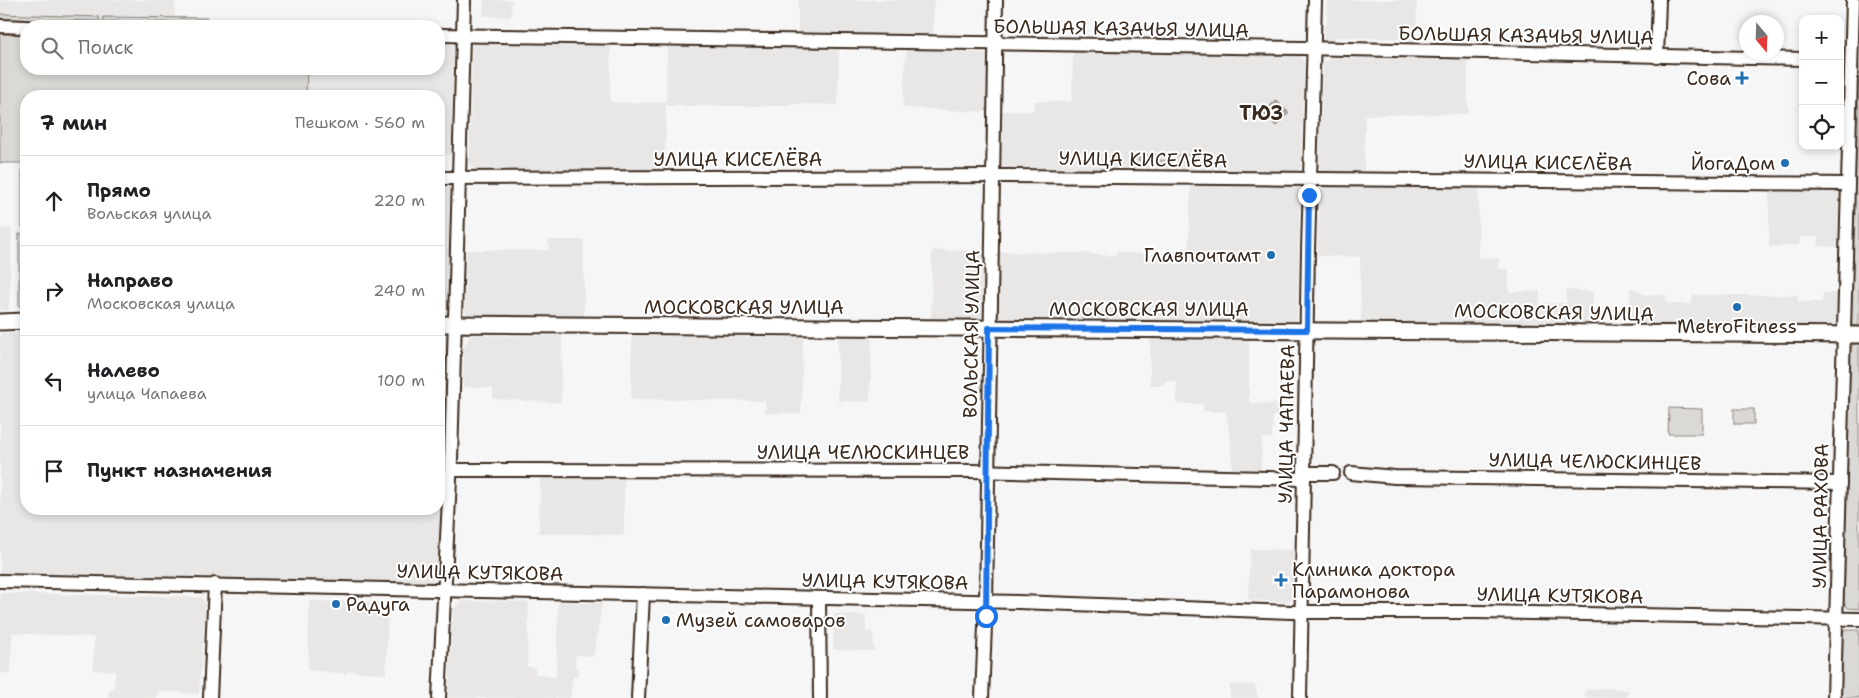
<!DOCTYPE html>
<html lang="ru">
<head>
<meta charset="utf-8">
<style>
	:root { --surface:#fff; --page:#f6f6f6; --text:#202124; --muted:#757577; --line:#e0e0e0 }
	body { margin:0; font-family:"Shantell Sans",sans-serif; background:var(--page); color:var(--text) }
	.controls { position:absolute; right:15px; top:15px; display:grid; overflow:hidden; border-radius:10px; box-shadow:0 2px 8px #0003 }
	.controls button { width:45px; height:45px; display:grid; place-items:center; padding:0; border:0; border-bottom:1px solid var(--line); background:var(--surface); color:var(--text); font:25px sans-serif }
	.compass { position:absolute; left:1739px; top:15px; width:45px; height:45px; border-radius:50%; background:var(--surface); box-shadow:0 2px 8px #0003; rotate:161deg }
	.stop { position:absolute; width:15px; height:15px; margin:-11px; border:4px solid #1a73e8; border-radius:50%; background:#fff }
	.stop.end { background:#1a73e8; border-color:#fff; box-shadow:0 1px 5px #0008 }
	.list { margin:0; padding:0; list-style:none }
	h2 { display:flex; justify-content:space-between; align-items:center; height:65px; margin:0; padding:0 20px; font-size:21px }
	h2 small { font-size:16px; font-weight:400; color:var(--muted) }
	.list li { display:grid; grid-template-columns:32px 1fr auto; gap:15px; align-items:center; box-sizing:border-box; height:90px; padding:0 20px; border-top:1px solid var(--line) }
	.list b { display:block; font-size:19px; white-space:nowrap }
	.list p { margin:0; font-size:16px; white-space:nowrap; color:var(--muted) }
	.list em { font-size:16px; font-style:normal; color:var(--muted) }
	.icon { flex:none; width:28px; height:28px; fill:none; stroke:currentColor; stroke-width:2; stroke-linecap:round; stroke-linejoin:round }
	.map { position:relative; flex:none; width:1859px; height:698px; overflow:hidden }
	.search { position:absolute; background:var(--surface); box-shadow:0 2px 8px #0003; left:20px; top:20px; width:425px; height:55px; display:flex; align-items:center; gap:12px; box-sizing:border-box; padding:0 18px; border-radius:20px; color:var(--muted); font-size:19px }
	.panel { position:absolute; background:var(--surface); box-shadow:0 2px 8px #0003; left:20px; top:90px; width:425px; height:425px; border-radius:20px }
	.map>svg:first-child { display:block }
	.built { fill:#e9e7e6 }
	.green { fill:#dbd9d6; stroke:#8b827a }
	.water { fill:#b4aeaa; stroke:#847972 }
	.lines { fill:none; stroke-linecap:round; stroke-linejoin:round }
	.minor-casing { stroke:#3b2a1e; stroke-width:16 }
	.major-casing { stroke:#3b2a1e; stroke-width:19 }
	.minor { stroke:#fff; stroke-width:12 }
	.major { stroke:#fff; stroke-width:15 }
	.route { stroke:#1a73e8; stroke-width:6 }
	.poi-dot { fill:#1f6fb2; stroke:#fff; stroke-width:2 }
	.labels { text-anchor:middle; stroke-width:4; stroke-linejoin:round; paint-order:stroke }
	.street-label { font-size:19px; fill:#3b2a1e; stroke:#fff }
	.poi-label { font-size:19px; fill:#3b2a1e; stroke:#fff; text-anchor:end }
	.neighbourhood-label { font-size:20px; font-weight:bold; fill:#3b2a1e; stroke:#fff }
</style>
</head>
<body>
<div class="map">
<svg width="1859" height="698" viewBox="0 0 1859 698">
	<rect width="100%" height="100%" fill="#f7f6f6"/>
	<filter id="ink" filterUnits="userSpaceOnUse"><feTurbulence type="fractalNoise" baseFrequency=".02" numOctaves="2"/><feDisplacementMap in="SourceGraphic" scale="10" xChannelSelector="R" yChannelSelector="G"/><feConvolveMatrix kernelMatrix="1 2 1 2 8 2 1 2 1" color-interpolation-filters="sRGB"/></filter>
	<g filter="url(#ink)">
		<g class="built">
			<polygon points="0,0 175,0 175,17 119,16 119,22 0,20"/>
			<polygon points="484,0 512,0 511,17 483,16"/>
			<polygon points="798,0 934,0 933,38 798,35"/>
			<polygon points="1327,0 1417,0 1416,45 1410,45 1410,39 1337,37 1332,43 1328,43 1324,41 1324,26 1327,24"/>
			<polygon points="479,42 611,44 610,102 635,103 666,102 667,45 839,48 838,105 791,104 781,106 666,106 665,171 476,170 469,164 472,47 473,43"/>
			<polygon points="439,43 452,44 454,48 451,155 439,154 439,96 306,96 307,69 439,69"/>
			<polygon points="906,49 987,53 989,59 988,112 903,108"/>
			<polygon points="1073,52 1300,55 1304,62 1301,167 1296,173 1007,171 1002,169 999,166 1000,111 1033,111 1035,101 1072,102"/>
			<polygon points="1330,57 1468,60 1468,114 1365,115 1364,175 1328,174 1321,172 1319,166 1323,63"/>
			<polygon points="1191,183 1298,186 1300,189 1297,323 1004,320 998,318 997,252 1083,253 1116,256 1117,252 1188,257"/>
			<polygon points="1329,184 1479,184 1478,257 1499,258 1498,269 1509,269 1509,292 1540,291 1540,303 1566,303 1566,290 1593,291 1592,324 1361,323 1360,257 1317,256 1320,191"/>
			<polygon points="439,185 447,185 450,189 447,304 444,311 439,314"/>
			<polygon points="1769,189 1834,189 1839,192 1840,247 1818,246 1818,237 1800,237 1799,245 1769,247"/>
			<polygon points="0,228 12,229 9,310 0,310"/>
			<polygon points="548,240 584,240 584,318 470,317 466,314 464,308 466,250 549,250"/>
			<polygon points="932,250 985,251 982,319 978,321 931,320"/>
			<polygon points="1630,287 1646,295 1666,295 1667,304 1692,304 1692,295 1798,295 1798,302 1822,302 1823,293 1839,293 1838,320 1835,325 1629,324"/>
			<polygon points="0,333 26,333 26,509 439,509 439,335 445,336 440,575 434,582 0,574"/>
			<polygon points="471,335 562,336 561,403 493,399 493,388 463,387 464,346"/>
			<polygon points="632,336 803,337 801,414 765,413 765,401 631,399"/>
			<polygon points="838,337 872,337 870,402 838,401"/>
			<polygon points="1150,338 1249,340 1249,403 1290,404 1291,416 1273,416 1272,438 1262,438 1261,470 1232,470 1231,445 1226,412 1203,411 1203,404 1177,404 1177,382 1167,381 1160,386 1150,386"/>
			<polygon points="540,474 624,476 624,535 539,533"/>
			<polygon points="1250,549 1296,550 1295,596 1292,599 1287,602 1248,600"/>
			<polygon points="0,593 201,597 206,603 199,694 158,691 157,698 108,698 109,689 114,689 115,671 93,670 94,638 88,637 12,633 11,674 0,673"/>
			<polygon points="309,601 388,602 386,674 347,671 347,674 308,670"/>
			<polygon points="460,601 529,602 527,666 535,668 535,674 556,677 558,602 602,603 594,656 576,655 575,667 579,668 577,677 573,677 570,698 448,698 453,610"/>
			<polygon points="834,614 866,615 866,632 873,632 874,651 833,650"/>
			<polygon points="1230,684 1255,685 1258,698 1230,698"/>
			<polygon points="1608,688 1628,690 1627,698 1585,698 1585,690"/>
		</g>
		<g class="green">
			<polygon points="0,14 99,17 100,21 0,19"/>
			<polygon points="103,17 207,18 206,23 103,21"/>
			<polygon points="0,34 26,35 26,69 307,69 306,96 26,96 26,163 0,163"/>
			<polygon points="1859,65 1859,326 1850,325 1856,66"/>
			<polygon points="1140,155 1197,155 1199,161 1138,161"/>
			<rect x="22" y="165" width="4" height="62"/>
			<rect x="19" y="234" width="7" height="72"/>
			<polygon points="1854,344 1859,344 1859,609 1848,608 1842,601 1850,349"/>
			<polygon points="1669,408 1702,409 1702,434 1668,434"/>
			<rect x="1734" y="409" width="20" height="15"/>
			<polygon points="1843,630 1859,630 1859,698 1838,698 1841,632"/>
		</g>
		<polygon class="water" points="1276,100 1289,113 1276,126 1263,113"/>
		<g class="lines">
			<defs>
				<g id="minor">
					<polyline points="0,26 26,27"/>
					<polyline points="439,35 1301,48 1803,59"/>
					<polyline points="1657,57 1659,0"/>
					<polyline points="439,178 1010,176 1847,184"/>
					<polyline points="451,470 973,471 1304,479"/>
					<polyline points="1305,473 1333,473"/>
					<polyline points="1351,473 1395,477 1840,483"/>
					<polyline points="0,581 1018,602 1291,612 1477,612 1859,619"/>
					<polyline points="819,598 820,698"/>
					<polyline points="210,698 215,584"/>
					<polyline points="439,698 451,459 464,0"/>
					<polyline points="638,698 643,594"/>
					<polyline points="982,698 986,602 996,0"/>
					<polyline points="1300,698 1308,250 1315,0"/>
					<polyline points="1834,698 1853,0"/>
				</g>
				<g id="major">
					<polyline points="0,322 26,321"/>
					<polyline points="439,324 1859,335"/>
				</g>
			</defs>
			<use href="#minor" class="minor-casing"/>
			<use href="#major" class="major-casing"/>
			<use href="#minor" class="minor"/>
			<use href="#major" class="major"/>
		</g>
	</g>
	<g class="lines" filter="url(#ink)">
		<polyline class="route" points="986,616 989,328 1307,330 1309,195"/>
	</g>
	<g class="poi-dot">
		<path d="M1739.5 70.5h5v5h5v5h-5v5h-5v-5h-5v-5h5z"/>
		<circle cx="1785" cy="163" r="5"/>
		<circle cx="1271" cy="255" r="5"/>
		<circle cx="1737" cy="307" r="5"/>
		<path d="M1278.5 572.5h5v5h5v5h-5v5h-5v-5h-5v-5h5z"/>
		<circle cx="336" cy="604" r="5"/>
		<circle cx="666" cy="620" r="5"/>
	</g>
	<g class="labels">
		<g class="street-label">
			<text transform="translate(1121 28) rotate(1)" y="7">БОЛЬШАЯ КАЗАЧЬЯ УЛИЦА</text>
			<text transform="translate(1526 35) rotate(1)" y="7">БОЛЬШАЯ КАЗАЧЬЯ УЛИЦА</text>
			<text x="738" y="166">УЛИЦА КИСЕЛЁВА</text>
			<text transform="translate(1143 159) rotate(1)" y="7">УЛИЦА КИСЕЛЁВА</text>
			<text transform="translate(1548 162) rotate(1)" y="7">УЛИЦА КИСЕЛЁВА</text>
			<text x="744" y="314">МОСКОВСКАЯ УЛИЦА</text>
			<text x="1149" y="316">МОСКОВСКАЯ УЛИЦА</text>
			<text transform="translate(1554 312) rotate(1)" y="7">МОСКОВСКАЯ УЛИЦА</text>
			<text transform="translate(971 334) rotate(-89)" y="7">ВОЛЬСКАЯ УЛИЦА</text>
			<text transform="translate(1286 424) rotate(-89)" y="7">УЛИЦА ЧАПАЕВА</text>
			<text x="863" y="459">УЛИЦА ЧЕЛЮСКИНЦЕВ</text>
			<text transform="translate(1595 461) rotate(1)" y="7">УЛИЦА ЧЕЛЮСКИНЦЕВ</text>
			<text transform="translate(1820 516) rotate(-89)" y="7">УЛИЦА РАХОВА</text>
			<text transform="translate(480 572) rotate(1)" y="7">УЛИЦА КУТЯКОВА</text>
			<text transform="translate(885 581) rotate(1)" y="7">УЛИЦА КУТЯКОВА</text>
			<text transform="translate(1560 595) rotate(1)" y="7">УЛИЦА КУТЯКОВА</text>
		</g>
		<g class="poi-label">
			<text x="1731" y="85">Сова</text>
			<text x="1775" y="170">ЙогаДом</text>
			<text x="1261" y="262">Главпочтамт</text>
			<text x="1737" y="333" text-anchor="middle">MetroFitness</text>
			<text x="1292" y="576" text-anchor="start">Клиника доктора<tspan x="1292" dy="22">Парамонова</tspan></text>
			<text x="346" y="611" text-anchor="start">Радуга</text>
			<text x="676" y="627" text-anchor="start">Музей самоваров</text>
		</g>
		<g class="neighbourhood-label">
			<text x="1261" y="120">ТЮЗ</text>
		</g>
	</g>
</svg>
<div class="controls">
<button>+</button>
<button>−</button>
<button><svg class="icon" aria-label="locate" viewBox="0 0 24 24"><circle cx="12" cy="12" r="6"/><path d="M12 2v4M12 18v4M2 12h4M18 12h4"/></svg></button>
</div>
<svg class="compass" viewBox="-18 -18 36 36"><path d="M0-13l5 13h-10z" fill="#e53935"/><path d="M0 13l5-13h-10z" fill="#757577"/></svg>
<div class="stop" style="left:986px;top:616px"></div>
<div class="stop end" style="left:1309px;top:195px"></div>
<div class="search"><svg class="icon" aria-label="search" viewBox="0 0 24 24"><circle cx="10" cy="10" r="6"/><path d="M15 15l6 6"/></svg>Поиск</div>
<section class="panel">
<h2>7 мин<small>Пешком · 560 m</small></h2>
<ul class="list">
<li><svg class="icon" aria-label="ahead" viewBox="0 0 24 24"><path d="M12 20V5M6 11l6-6 6 6"/></svg><div><b>Прямо</b><p>Вольская улица</p></div><em>220 m</em></li>
<li><svg class="icon" aria-label="right" viewBox="0 0 24 24"><path d="M7 20v-9h11M14 6l5 5-5 5"/></svg><div><b>Направо</b><p>Московская улица</p></div><em>240 m</em></li>
<li><svg class="icon" aria-label="left" viewBox="0 0 24 24"><path d="M17 20v-9H6M10 6l-5 5 5 5"/></svg><div><b>Налево</b><p>улица Чапаева</p></div><em>100 m</em></li>
<li><svg class="icon" aria-label="arrive" viewBox="0 0 24 24"><path d="M6 21V4h12l-3 4 3 4H6"/></svg><div><b>Пункт назначения</b></div></li>
</ul>
</section>
</div>
</body>
</html>
